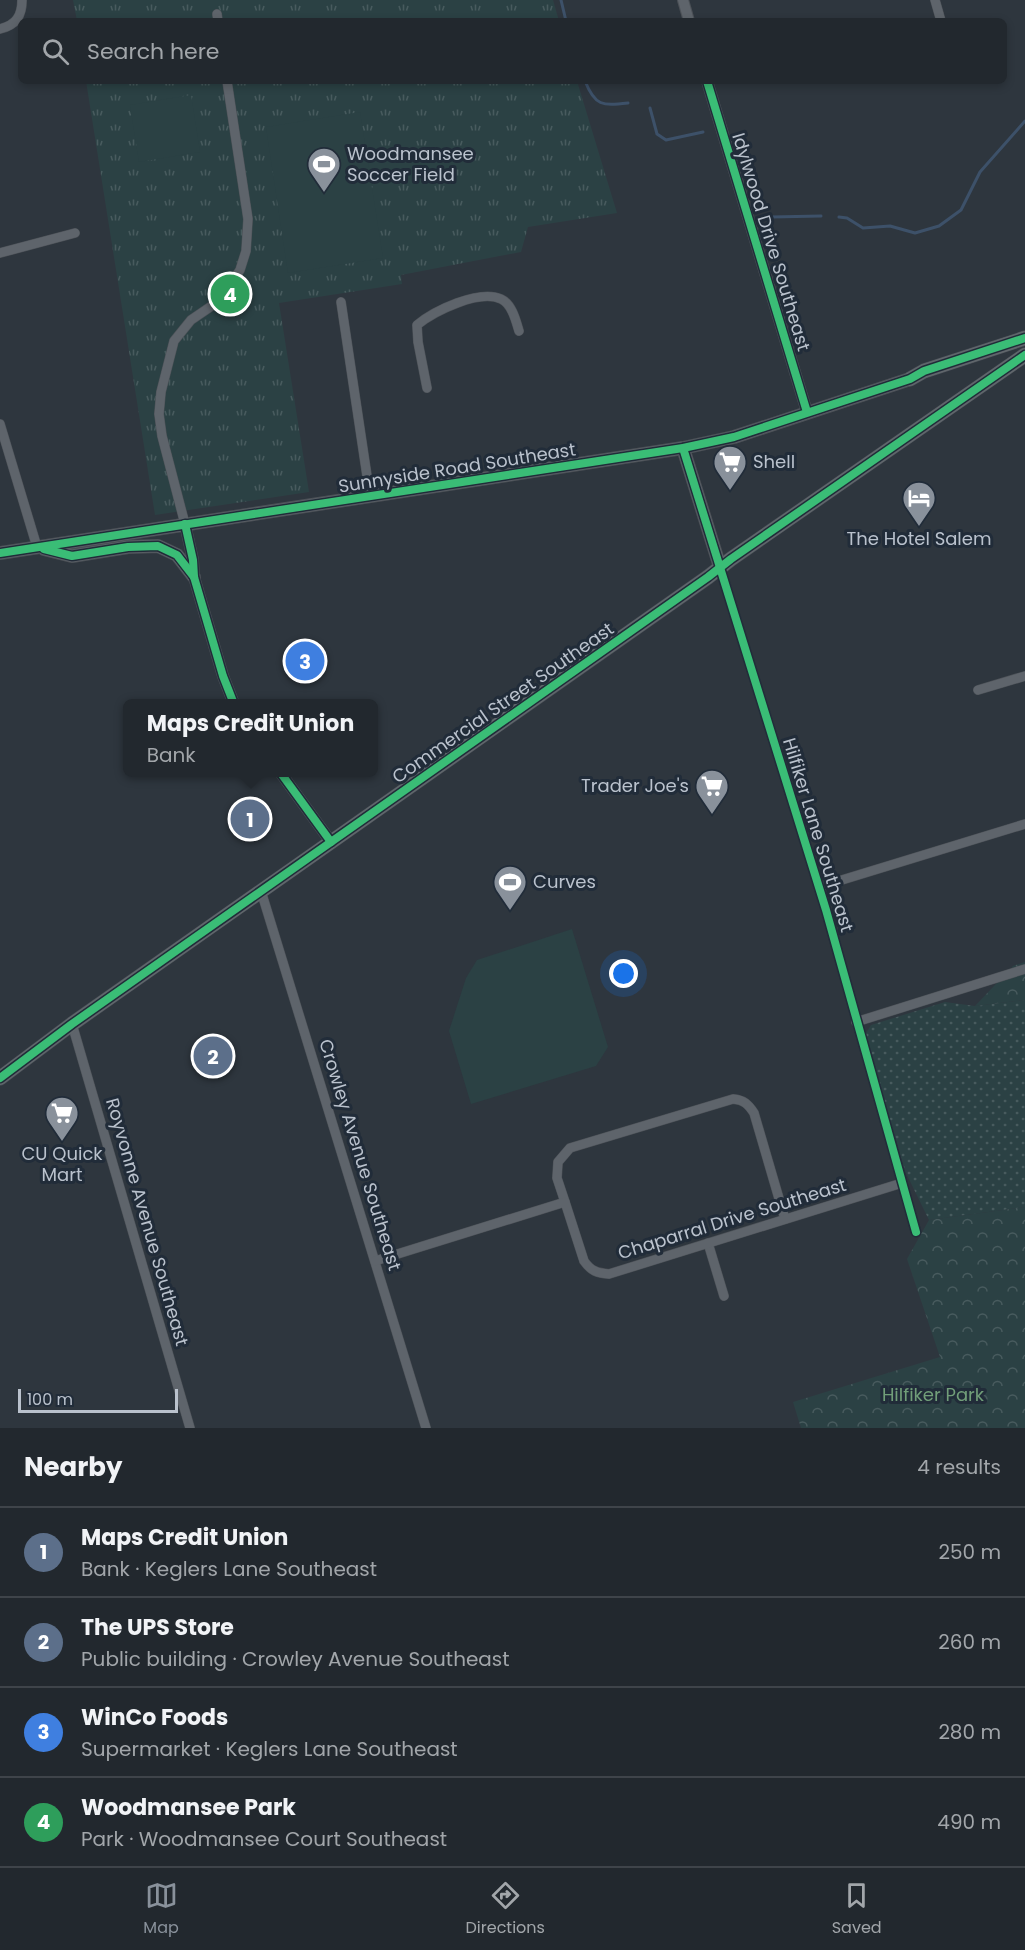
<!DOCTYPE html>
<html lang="en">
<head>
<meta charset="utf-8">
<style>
	:root { --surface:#22282e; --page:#2a3036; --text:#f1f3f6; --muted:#a2a6aa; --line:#3f444a; --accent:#89919b }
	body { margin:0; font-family:Poppins,sans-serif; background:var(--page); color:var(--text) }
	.scale { position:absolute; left:18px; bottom:15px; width:160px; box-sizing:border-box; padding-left:6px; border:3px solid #bac2cd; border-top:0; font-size:16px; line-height:21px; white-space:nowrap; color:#bac2cd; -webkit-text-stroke:4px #212c39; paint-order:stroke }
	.you { position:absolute; left:624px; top:974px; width:21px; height:21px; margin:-15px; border:4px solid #fff; border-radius:50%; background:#1a73e8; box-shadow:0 0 0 9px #1a73e833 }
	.badge { display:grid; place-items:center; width:39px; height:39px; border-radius:50%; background:var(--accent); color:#fff; font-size:20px; font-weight:700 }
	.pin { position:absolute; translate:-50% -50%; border:3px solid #fff; box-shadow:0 2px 6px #0006 }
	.popup { position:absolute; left:123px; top:699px; width:255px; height:78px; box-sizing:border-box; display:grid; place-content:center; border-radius:9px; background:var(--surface); filter:drop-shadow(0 2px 4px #0005); font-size:20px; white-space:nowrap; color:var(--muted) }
	.popup b { font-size:22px; color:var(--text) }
	.popup::after { content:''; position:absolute; left:50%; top:100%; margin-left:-12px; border:12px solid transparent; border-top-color:var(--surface) }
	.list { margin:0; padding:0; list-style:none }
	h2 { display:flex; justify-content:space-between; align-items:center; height:78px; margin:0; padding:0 24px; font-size:26px }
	h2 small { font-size:20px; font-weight:400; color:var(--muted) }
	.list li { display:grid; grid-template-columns:39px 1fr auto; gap:18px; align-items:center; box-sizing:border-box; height:90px; padding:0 24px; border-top:2px solid var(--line) }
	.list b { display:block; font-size:22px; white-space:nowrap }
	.list p { margin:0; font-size:20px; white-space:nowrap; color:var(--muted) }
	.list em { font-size:20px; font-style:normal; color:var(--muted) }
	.icon { flex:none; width:33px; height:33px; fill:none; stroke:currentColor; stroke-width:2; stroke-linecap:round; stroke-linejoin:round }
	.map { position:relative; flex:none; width:1025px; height:1428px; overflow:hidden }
	.search { position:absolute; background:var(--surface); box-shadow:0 3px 9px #0003; left:18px; right:18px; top:18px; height:66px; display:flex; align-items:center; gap:15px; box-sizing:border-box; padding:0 21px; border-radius:9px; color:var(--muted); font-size:22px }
	.sheet { height:438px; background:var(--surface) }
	nav { display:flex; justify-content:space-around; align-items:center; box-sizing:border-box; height:84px; border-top:2px solid var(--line); background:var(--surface); font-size:16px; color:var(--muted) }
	nav a { display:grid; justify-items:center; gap:3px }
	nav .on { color:var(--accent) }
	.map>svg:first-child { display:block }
	.grass { fill:url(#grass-dots) }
	.forest { fill:url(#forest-crowns) }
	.park { fill:url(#park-tufts) }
	.garden { fill:#2b4144 }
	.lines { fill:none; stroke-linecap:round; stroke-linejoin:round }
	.stream { stroke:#3d5169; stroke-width:3 }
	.minor-casing { stroke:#4d5258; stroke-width:10 }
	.tertiary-casing { stroke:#4d5258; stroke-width:12 }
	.secondary-casing { stroke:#4d5258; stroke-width:14 }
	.primary-casing { stroke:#4c525a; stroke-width:15 }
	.minor { stroke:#5e646b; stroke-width:9 }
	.tertiary { stroke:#5e646b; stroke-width:10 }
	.secondary { stroke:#63686f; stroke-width:12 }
	.primary { stroke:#61676c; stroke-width:14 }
	.cycleway-casing { stroke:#212c39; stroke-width:11 }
	.cycleway { stroke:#3abd76; stroke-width:8 }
	.labels { text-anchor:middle; stroke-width:6; stroke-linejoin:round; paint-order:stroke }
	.poi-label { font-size:18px; fill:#bac2cd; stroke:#212c39; text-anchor:start }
	.street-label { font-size:18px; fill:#bac2cd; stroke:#212c39 }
	.park-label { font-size:18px; fill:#719e79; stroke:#212c39 }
</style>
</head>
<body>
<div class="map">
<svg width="1025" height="1428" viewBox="0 0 1025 1428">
	<defs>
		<pattern id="grass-dots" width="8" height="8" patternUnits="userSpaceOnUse" patternTransform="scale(1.5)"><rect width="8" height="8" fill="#2b4144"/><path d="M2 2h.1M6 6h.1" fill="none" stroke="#485b5e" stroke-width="1.8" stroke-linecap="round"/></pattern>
		<pattern id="forest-crowns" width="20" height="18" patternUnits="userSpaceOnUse" patternTransform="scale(1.5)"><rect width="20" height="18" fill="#2b4144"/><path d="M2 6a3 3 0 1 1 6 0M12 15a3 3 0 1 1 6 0" fill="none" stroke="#485b5e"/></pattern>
		<pattern id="park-tufts" width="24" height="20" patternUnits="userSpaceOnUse" patternTransform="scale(1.5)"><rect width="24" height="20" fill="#2b4144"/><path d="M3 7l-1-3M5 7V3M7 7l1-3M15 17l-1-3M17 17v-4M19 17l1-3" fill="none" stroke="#485b5e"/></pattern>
	</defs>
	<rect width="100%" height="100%" fill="#2e363e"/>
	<polygon class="grass" points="1025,1000 1025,1207 929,1220 905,1171 865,1035 871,1025 945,1002 975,1006"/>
	<g class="forest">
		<polygon points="1025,962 1025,1000 975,1006 1013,966"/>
		<polygon points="1025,1207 1025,1428 801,1428 793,1402 940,1357 907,1259 929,1220"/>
	</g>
	<g class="park">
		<polygon points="73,0 553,0 559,21 77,21"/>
		<polygon points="86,81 577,81 617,213 528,227 521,252 401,275 402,284 279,303 309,492 155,515"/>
	</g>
	<g class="garden">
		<polygon points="191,95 200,152 139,162 130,105"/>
		<polygon points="360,112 383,258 288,273 266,127"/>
		<polygon points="572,929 608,1047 596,1066 471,1104 449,1031 466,978 477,960"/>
	</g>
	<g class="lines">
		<g class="stream">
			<polyline points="561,0 566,21"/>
			<path d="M585,81C595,106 602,106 628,103"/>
			<polyline points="650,108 657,134 666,140 703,132"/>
			<polyline points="771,217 821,216"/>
			<polyline points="839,217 847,218 863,228 890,226 915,233 939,226 961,210 980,172 1025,121"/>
		</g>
		<defs>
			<g id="minor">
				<polyline points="935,0 941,21"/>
				<polyline points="217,14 218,21"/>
				<path d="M0,29C16,25 22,16 22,0"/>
				<polyline points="0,253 75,233"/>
				<polyline points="341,302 370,496"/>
				<path d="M427,388L418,342L417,325C434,311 479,289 501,299C512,304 516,321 519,331"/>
				<polyline points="0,424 37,547"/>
				<polyline points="185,524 162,436 159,414 161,392 174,341 191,320 213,305 226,291 240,270 246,251 248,219 227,81"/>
				<polyline points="720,567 826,910 916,1232"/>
				<polyline points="978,690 1025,676"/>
				<polyline points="819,887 1025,824"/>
				<polyline points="261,891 426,1428"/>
				<polyline points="856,1022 1025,969"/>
				<polyline points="72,1024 190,1428"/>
				<path d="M565,1202L557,1178L558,1162L570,1148L733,1099C744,1100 748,1104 754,1113L785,1219"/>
				<polyline points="708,1243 724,1296"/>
				<path d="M375,1261L565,1202L584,1261C591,1271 597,1273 609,1274L902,1183"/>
			</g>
			<g id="tertiary">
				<polyline points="683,0 689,21"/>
				<polyline points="707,81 807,412"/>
				<polyline points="185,524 193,560 194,577 223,676 234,704"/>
				<polyline points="280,772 331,842"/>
			</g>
			<g id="secondary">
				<polyline points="683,448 720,567"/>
				<polyline points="44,549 72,556 128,547 158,546 177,555 194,577"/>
				<polyline points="0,553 683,448 734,437 910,379"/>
			</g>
			<g id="primary">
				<polyline points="910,379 924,371 1025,338"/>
				<polyline points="0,1078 72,1024 708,577 731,559 1025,355"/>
			</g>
		</defs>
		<use href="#minor" class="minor-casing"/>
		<use href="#tertiary" class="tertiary-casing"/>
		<use href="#secondary" class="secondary-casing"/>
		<use href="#primary" class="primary-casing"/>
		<use href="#minor" class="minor"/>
		<use href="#tertiary" class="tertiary"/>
		<use href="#secondary" class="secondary"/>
		<use href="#primary" class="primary"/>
		<defs>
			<g id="cycleway">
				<polyline points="707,81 807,412"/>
				<polyline points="683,448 826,910 916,1232"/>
				<polyline points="185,524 193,560 194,577 223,676 234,704"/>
				<polyline points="44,549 72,556 128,547 158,546 177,555 194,577"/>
				<polyline points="0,553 683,448 734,437 910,379 924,371 1025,338"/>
				<polyline points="280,772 331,842"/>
				<polyline points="0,1078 72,1024 708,577 731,559 1025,355"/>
			</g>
		</defs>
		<use href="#cycleway" class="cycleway-casing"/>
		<use href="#cycleway" class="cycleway"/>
	</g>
	<defs>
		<symbol id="stadium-pin" viewBox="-11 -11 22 30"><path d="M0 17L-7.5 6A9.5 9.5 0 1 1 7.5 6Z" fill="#89919b" stroke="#212c39"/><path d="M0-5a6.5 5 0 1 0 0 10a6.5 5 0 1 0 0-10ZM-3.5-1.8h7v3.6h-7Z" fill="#fff"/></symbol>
		<symbol id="supermarket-pin" viewBox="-11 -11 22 30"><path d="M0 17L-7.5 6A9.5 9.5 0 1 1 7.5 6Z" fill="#89919b" stroke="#212c39"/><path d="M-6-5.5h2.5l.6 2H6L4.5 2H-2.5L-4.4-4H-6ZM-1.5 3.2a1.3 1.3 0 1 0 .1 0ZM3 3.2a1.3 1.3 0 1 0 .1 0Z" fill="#fff"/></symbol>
		<symbol id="hotel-pin" viewBox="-11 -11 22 30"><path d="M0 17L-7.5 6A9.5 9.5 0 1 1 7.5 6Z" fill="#89919b" stroke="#212c39"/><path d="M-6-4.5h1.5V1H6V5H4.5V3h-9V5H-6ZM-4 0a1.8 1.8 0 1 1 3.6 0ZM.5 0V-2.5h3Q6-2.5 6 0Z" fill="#fff"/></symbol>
	</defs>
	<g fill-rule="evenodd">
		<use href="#stadium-pin" x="305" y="145" width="38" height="52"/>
		<use href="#supermarket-pin" x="711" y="443" width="38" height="52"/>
		<use href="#hotel-pin" x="900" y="479" width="38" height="52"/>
		<use href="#supermarket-pin" x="693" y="767" width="38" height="52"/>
		<use href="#stadium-pin" x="491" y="863" width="38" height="52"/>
		<use href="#supermarket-pin" x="43" y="1094" width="38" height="52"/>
	</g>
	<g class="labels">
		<g class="poi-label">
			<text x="347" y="160">Woodmansee<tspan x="347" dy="21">Soccer Field</tspan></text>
			<text x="753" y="468">Shell</text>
			<text x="919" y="545" text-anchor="middle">The Hotel Salem</text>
			<text x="689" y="792" text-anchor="end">Trader Joe's</text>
			<text x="533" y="888">Curves</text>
			<text x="62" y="1160" text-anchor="middle">CU Quick<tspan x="62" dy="21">Mart</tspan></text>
		</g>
		<g class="street-label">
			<text transform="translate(771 242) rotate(73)" y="6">Idylwood Drive Southeast</text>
			<text transform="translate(457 468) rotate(-9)" y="6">Sunnyside Road Southeast</text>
			<text transform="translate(503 703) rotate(-35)" y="6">Commercial Street Southeast</text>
			<text transform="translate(818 835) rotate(73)" y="6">Hilfiker Lane Southeast</text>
			<text transform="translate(360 1155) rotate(73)" y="6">Crowley Avenue Southeast</text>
			<text transform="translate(732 1219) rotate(-17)" y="6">Chaparral Drive Southeast</text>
			<text transform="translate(147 1222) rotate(74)" y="6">Royvonne Avenue Southeast</text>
		</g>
		<g class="park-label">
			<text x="933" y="1401">Hilfiker Park</text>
		</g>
	</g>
</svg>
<div class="scale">100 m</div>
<div class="you"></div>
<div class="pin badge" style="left:250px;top:819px;background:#5c6f8a">1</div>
<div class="popup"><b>Maps Credit Union</b>Bank</div>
<div class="pin badge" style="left:213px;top:1056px;background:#5c6f8a">2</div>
<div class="pin badge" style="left:305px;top:661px;background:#3f7fe0">3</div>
<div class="pin badge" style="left:230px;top:294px;background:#2e9e5b">4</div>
<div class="search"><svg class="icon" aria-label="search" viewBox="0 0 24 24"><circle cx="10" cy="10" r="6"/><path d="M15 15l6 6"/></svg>Search here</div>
</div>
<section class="sheet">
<h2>Nearby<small>4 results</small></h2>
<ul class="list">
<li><span class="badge" style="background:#5c6f8a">1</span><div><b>Maps Credit Union</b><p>Bank · Keglers Lane Southeast</p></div><em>250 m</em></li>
<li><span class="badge" style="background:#5c6f8a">2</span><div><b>The UPS Store</b><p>Public building · Crowley Avenue Southeast</p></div><em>260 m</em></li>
<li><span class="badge" style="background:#3f7fe0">3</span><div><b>WinCo Foods</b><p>Supermarket · Keglers Lane Southeast</p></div><em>280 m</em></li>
<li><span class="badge" style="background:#2e9e5b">4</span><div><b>Woodmansee Park</b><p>Park · Woodmansee Court Southeast</p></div><em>490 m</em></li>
</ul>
</section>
<nav>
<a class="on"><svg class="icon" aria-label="map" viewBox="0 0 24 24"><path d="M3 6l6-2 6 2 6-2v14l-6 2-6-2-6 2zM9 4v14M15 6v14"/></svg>Map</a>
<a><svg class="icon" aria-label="directions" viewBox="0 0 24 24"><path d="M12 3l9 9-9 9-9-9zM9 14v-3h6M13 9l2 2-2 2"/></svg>Directions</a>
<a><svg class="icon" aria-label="saved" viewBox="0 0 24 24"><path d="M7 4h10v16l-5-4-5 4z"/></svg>Saved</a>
</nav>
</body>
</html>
